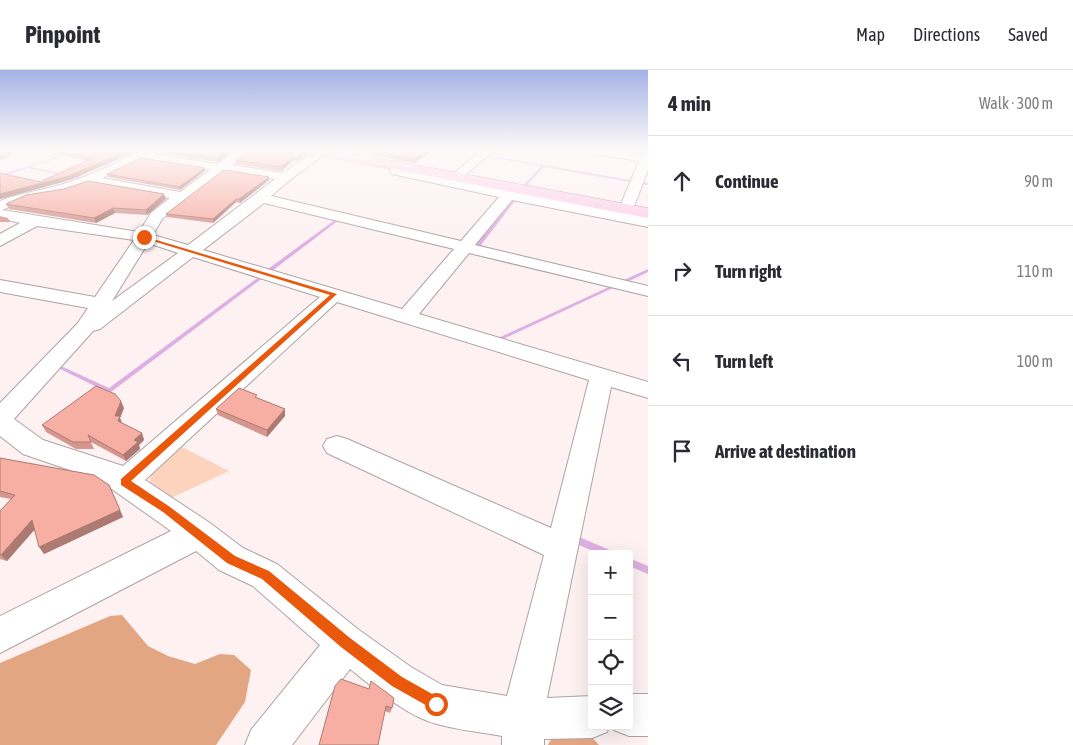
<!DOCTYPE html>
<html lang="en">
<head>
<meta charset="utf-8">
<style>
	:root { --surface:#fff; --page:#f7f7f7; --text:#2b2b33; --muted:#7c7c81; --line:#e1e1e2 }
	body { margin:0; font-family:"Asap Condensed",sans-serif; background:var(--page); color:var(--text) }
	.controls { position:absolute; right:15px; bottom:15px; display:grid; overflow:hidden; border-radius:5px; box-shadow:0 5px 20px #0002 }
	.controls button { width:45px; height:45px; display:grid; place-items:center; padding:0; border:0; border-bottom:1px solid var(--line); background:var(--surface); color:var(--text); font:25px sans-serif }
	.stop { position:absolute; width:15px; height:15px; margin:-11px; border:4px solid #ea580c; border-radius:50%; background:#fff }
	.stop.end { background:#ea580c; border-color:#fff; box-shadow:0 1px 5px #0008 }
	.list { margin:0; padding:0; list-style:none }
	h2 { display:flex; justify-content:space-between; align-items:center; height:65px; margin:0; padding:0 20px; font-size:21px }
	h2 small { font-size:16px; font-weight:400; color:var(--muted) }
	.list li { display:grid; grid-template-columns:32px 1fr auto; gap:15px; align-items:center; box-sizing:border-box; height:90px; padding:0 20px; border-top:1px solid var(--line) }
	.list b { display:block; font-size:19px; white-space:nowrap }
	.list em { font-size:16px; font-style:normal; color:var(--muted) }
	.icon { flex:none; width:28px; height:28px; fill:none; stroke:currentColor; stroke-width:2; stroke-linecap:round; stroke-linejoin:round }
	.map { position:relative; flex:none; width:648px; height:675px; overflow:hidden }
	header { display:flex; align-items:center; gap:30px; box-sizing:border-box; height:70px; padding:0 25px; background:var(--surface); border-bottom:1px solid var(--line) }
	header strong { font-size:24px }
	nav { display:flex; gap:28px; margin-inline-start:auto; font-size:18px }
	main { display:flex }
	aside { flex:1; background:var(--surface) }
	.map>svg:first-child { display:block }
	.green { fill:#fcd3bd }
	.forest { fill:#e3a683 }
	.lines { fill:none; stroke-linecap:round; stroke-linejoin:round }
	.stream { fill:#deafe2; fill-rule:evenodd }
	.minor-casing { stroke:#ada2a4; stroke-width:2 }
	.major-casing { stroke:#ae7b96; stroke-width:1 }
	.minor { fill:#fff; fill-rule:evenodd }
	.major { fill:#fdd0e9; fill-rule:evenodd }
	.wall { fill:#d4968d }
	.shaded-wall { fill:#ad7a73 }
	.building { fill:#f7afa4; stroke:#ad7a73 }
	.route { fill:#ea580c }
</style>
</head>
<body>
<header>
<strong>Pinpoint</strong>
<nav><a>Map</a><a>Directions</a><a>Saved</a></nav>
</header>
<main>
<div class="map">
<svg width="648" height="675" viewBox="0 0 648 675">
	<rect width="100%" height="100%" fill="#fdf1f2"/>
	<polygon class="green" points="178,375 229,401 171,428 150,413 151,400"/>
	<g class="forest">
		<polygon points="122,545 148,576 168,586 195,594 220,584 234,585 251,600 245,632 216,675 0,675 0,593 110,546"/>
		<polygon points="590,665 599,675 548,675 552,667"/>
	</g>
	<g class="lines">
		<g class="stream">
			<polygon points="54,79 57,79 54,81 67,85 30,97 82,108 83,108 83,110 28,98 0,107 0,105 63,85 50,81"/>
			<polygon points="486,85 630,110 632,111 630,112 544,97 524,118 522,117 523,116 541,96 487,87"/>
			<polygon points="642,112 648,113 648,115 641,114 640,113"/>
			<polygon points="512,130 515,131 481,175 487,177 487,179 477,176 477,174"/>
			<polygon points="336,149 339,150 272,201 268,201 268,199"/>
			<polygon points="648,199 648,202 627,212 619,211 617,210 619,209 624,210"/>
			<polygon points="260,206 264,207 111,322 107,322 56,297 57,296 61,296 109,318"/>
			<polygon points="611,216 613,216 615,217 501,270 497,270 496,269"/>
			<polygon points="577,466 612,481 613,484 600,484 574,473 573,470 574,467"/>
			<polygon points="629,488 648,496 648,504 629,496"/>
		</g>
		<defs>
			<g id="minor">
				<path d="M145,79H160L153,84L218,94L239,79H252L232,95L283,103L318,79H332L290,110L271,126L461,171L499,127L392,104L390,101L392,98L396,97L453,109L452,107L453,104L483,79H496L459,110L505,120L509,115L514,114L521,118L517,122L623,143L619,139L639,91L581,82L575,79H604L642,85L648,81V100L633,139L631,142L626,143L648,147V157L512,130L475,175L648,216V226L469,183L419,244L648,312V328L611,317L547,628L592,626V656H609L607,662L592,668L544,669V675H502V666C480,662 458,660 437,654C408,647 373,617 350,599L292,675H245L251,660L320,575L253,516L219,500L196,481L0,583V546L171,461L99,410L23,384L0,366V333L77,254L88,238L0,222V210L95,227L134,170L37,156L0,176V164L20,153L0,148V131C20,123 39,121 60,115C89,107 117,92 145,79ZM142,89L210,100L180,122L102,108ZM224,101L275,109L188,175L153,165L162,149ZM89,114L170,128L151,143L139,162L2,140L28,129L66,122ZM264,133L454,179L402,239L203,180ZM148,173L178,183L112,231ZM193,187L320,227L123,396L43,370L14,349L93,261L100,259ZM337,232L589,310L551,458L347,369L337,366L327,369L323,376L327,383L544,485L507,626L442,615L411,597L359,560L277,494L243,478L210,453L145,410Z"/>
				<polygon points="629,624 648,624 648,666 629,666 614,660 613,656 629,656"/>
			</g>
			<polygon id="major" points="303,79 329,79 648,138 648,148 309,83"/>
		</defs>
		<use href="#minor" class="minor-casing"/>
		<use href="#major" class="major-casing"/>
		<use href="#minor" class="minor"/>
		<use href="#major" class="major"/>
	</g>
	<g class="wall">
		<polygon points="34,79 141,79 70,110 0,129 0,103 40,112 87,91"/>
		<polygon points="157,79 236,79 218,92 158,83"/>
		<polygon points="342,79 436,79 414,93"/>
		<polygon points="307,84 297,91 294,90 281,101 236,94 236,90"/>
		<polygon points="205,101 180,120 108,107 107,104"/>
		<polygon points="269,110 240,133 236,132 213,153 167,147 166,144"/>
		<polygon points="166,129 147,145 115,143 96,153 9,139 6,134"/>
		<polygon points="0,146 8,148 10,152 0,152"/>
		<polygon points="257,328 285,339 285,346 267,367 218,345 216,339"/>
		<polygon points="124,338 120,348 122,353 142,363 144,370 139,375 140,379 126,391 91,372 94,379 76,379 46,362 42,355"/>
		<polygon points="0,388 109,415 123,447 44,484 34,460 7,491 0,489 0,441 11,429 0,427"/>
		<polygon points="335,616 392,638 390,643 385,641"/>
	</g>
	<g class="shaded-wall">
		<polygon points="131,79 141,79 70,110 0,129 0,124 69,106"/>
		<polygon points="230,79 236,79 218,92 217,88"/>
		<polygon points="430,79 436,79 414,93 414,89"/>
		<polygon points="307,80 307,84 297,91 297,87"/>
		<polygon points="10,82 11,86 0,90 0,85"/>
		<polygon points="294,87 294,90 281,101 281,97"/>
		<polygon points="205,98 205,101 180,120 179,117"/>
		<polygon points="269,107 269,110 240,133 239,129"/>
		<polygon points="164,124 166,129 147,145 146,140"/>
		<polygon points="236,129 236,132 213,153 213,149"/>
		<polygon points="113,138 115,143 96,153 94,148"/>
		<polygon points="121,331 124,338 120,348 122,353 120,357 115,346"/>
		<polygon points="285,339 285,346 267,367 267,360"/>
		<polygon points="142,363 144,370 139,375 140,379 126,391 123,385 134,370"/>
		<polygon points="109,415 123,447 44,484 39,477"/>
		<polygon points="32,450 37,457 7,491 1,485"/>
	</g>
	<g class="building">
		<polygon points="0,79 2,79 10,82 0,85"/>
		<polygon points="50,79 131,79 69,106 0,124 0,103 40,112 93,88"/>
		<polygon points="157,79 230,79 217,88"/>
		<polygon points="250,79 306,79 307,80 297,87 294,87 281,97 236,90"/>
		<polygon points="362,79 430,79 414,89"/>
		<polygon points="142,88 205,98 179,117 107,104"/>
		<polygon points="224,100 269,107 239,129 236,129 213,149 166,144"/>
		<polygon points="88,111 164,124 146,140 113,138 94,148 6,134 26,125 64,119"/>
		<polygon points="96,316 115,324 121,331 115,346 120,346 118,351 142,363 134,370 138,372 123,385 88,365 91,372 73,372 42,355"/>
		<polygon points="239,318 257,325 255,327 285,339 267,360 216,339"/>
		<polygon points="0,388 94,405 109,415 120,440 39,477 32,450 1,485 0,484 0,441 15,425 0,421"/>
		<polygon points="341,609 369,619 371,611 394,628 392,638 386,636 378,675 319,675 335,616"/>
	</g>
	<linearGradient id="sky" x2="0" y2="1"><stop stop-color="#a4b2e6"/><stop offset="0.46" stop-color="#fef9f9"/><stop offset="1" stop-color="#fef9f9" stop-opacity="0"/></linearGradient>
	<rect width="648" height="173" fill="url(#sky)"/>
	<polygon class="route" points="143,166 337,224 131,411 170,437 235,486 269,501 350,568 402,607 441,629 443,634 441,638 436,640 431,638 392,616 341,577 262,509 227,493 163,442 121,415 121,409 330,225 143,168"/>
</svg>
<div class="controls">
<button>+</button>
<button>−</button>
<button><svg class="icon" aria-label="locate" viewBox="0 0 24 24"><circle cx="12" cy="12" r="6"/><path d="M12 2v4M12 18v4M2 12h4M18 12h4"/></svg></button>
<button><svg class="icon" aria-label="layers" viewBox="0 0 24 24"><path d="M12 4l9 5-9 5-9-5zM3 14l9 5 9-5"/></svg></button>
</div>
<div class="stop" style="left:436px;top:634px"></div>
<div class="stop end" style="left:144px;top:167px"></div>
</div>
<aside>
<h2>4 min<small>Walk · 300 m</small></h2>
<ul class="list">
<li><svg class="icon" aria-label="ahead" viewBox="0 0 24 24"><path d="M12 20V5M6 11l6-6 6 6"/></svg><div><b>Continue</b></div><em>90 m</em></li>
<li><svg class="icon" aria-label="right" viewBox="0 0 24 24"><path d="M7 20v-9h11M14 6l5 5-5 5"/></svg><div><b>Turn right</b></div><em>110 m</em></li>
<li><svg class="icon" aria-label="left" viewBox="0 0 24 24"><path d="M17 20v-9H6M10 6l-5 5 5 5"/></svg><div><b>Turn left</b></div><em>100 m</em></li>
<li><svg class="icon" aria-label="arrive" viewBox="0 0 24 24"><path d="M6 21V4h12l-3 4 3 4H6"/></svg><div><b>Arrive at destination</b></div></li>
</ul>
</aside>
</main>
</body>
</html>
